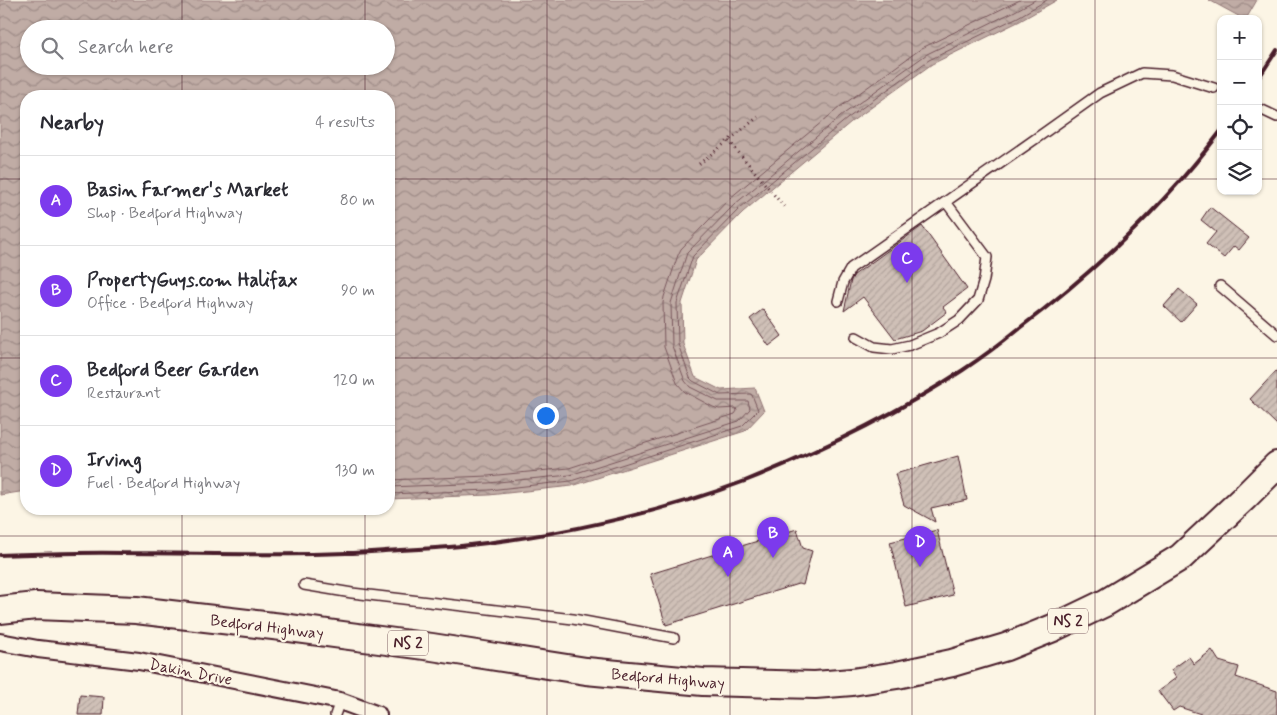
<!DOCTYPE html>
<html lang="en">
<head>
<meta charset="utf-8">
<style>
	:root { --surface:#fff; --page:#f2f2f3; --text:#2b2b33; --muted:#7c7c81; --line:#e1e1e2; --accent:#7c3aed }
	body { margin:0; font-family:Mynerve,sans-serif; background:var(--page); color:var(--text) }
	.controls { position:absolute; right:15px; top:15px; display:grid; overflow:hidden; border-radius:10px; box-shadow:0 1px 4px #0004 }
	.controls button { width:45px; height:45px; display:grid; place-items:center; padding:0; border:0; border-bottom:1px solid var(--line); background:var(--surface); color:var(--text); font:25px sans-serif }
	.you { position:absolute; left:545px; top:415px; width:18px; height:18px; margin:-12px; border:4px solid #fff; border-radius:50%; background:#1a73e8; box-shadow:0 0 0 8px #1a73e833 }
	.badge { display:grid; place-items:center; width:32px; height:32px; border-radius:50%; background:var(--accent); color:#fff; font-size:16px; font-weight:700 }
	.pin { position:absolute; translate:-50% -41px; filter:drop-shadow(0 1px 2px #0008) }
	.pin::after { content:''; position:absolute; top:26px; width:18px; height:15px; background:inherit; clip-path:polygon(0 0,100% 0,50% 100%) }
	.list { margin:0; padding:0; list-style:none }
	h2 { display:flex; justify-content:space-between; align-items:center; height:65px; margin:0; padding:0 20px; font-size:21px }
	h2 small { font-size:16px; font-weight:400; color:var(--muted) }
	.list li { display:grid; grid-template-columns:32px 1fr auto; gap:15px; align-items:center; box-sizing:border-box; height:90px; padding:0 20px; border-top:1px solid var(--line) }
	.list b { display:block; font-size:19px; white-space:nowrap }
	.list p { margin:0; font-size:16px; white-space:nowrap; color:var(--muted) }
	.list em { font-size:16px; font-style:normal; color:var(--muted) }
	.icon { flex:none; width:28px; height:28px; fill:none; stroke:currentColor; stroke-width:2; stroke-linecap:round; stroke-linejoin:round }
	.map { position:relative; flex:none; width:1277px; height:715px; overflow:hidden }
	.search { position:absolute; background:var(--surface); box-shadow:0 1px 4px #0004; left:20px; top:20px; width:375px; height:55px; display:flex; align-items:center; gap:12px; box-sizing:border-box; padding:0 18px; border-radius:28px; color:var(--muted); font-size:19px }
	.panel { position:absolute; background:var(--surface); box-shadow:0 1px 4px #0004; left:20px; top:90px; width:375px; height:425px; border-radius:20px }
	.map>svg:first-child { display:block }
	.water { fill:url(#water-waves); stroke:#917474; fill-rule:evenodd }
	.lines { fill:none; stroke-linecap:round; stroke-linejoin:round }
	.shore { stroke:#79575c; stroke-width:1 }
	.building { fill:url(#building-hatch); stroke:#4a1f2b }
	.service-casing { stroke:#4a1f2b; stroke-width:12 }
	.minor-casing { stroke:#4a1f2b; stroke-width:20 }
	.primary-casing { stroke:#4a1f2b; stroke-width:30 }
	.path { stroke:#4a1f2b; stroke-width:3; stroke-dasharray:1 4; stroke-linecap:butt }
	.service { stroke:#fcf5e5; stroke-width:9 }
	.minor { stroke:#fcf5e5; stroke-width:16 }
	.primary { stroke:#fcf5e5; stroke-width:26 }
	.rail { stroke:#4a1f2b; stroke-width:4 }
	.grid { fill:none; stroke:#4a1f2b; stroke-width:1; stroke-opacity:0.55 }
	.labels { text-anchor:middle; stroke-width:4.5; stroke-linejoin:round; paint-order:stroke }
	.shield { fill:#fcf5e5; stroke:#7f5f63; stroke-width:1 }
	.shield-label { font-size:15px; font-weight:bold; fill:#4a1f2b }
	.street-label { font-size:16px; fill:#4a1f2b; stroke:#fcf5e5 }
</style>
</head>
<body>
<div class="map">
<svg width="1277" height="715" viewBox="0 0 1277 715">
	<defs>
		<pattern id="water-waves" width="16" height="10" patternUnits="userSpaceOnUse" patternTransform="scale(1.25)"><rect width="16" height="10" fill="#c0aca5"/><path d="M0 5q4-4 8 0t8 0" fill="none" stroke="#9e8b87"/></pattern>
		<pattern id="building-hatch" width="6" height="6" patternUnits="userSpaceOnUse" patternTransform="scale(1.25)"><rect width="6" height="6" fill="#cfc0b7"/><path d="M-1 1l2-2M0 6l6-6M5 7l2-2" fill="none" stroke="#b3a59e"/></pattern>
	</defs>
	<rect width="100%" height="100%" fill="#fcf5e5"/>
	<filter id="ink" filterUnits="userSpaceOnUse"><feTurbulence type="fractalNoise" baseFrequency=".02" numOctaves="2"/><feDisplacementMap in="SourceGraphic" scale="10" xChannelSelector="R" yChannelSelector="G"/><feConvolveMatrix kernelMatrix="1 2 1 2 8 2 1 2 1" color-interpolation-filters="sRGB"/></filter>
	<g filter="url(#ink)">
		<g class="water">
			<path d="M0,0H1057L1020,21L932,64L851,122L743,212L696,260L682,303L683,344L695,377L721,390L755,388L764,411L745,431L572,486L489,495L389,499V96H26V491L0,495ZM29,29H386V66H29Z"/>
			<polygon points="1209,0 1257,0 1246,19 1244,19"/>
		</g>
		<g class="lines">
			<g class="shore">
				<polyline points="389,480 488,476 569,468 735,414 737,411 736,408 719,409 713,407 685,392 677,383 664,347 663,303 664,297 678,255 681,249 730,198 840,107 922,48 1020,0"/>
				<polyline points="389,487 488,483 570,475 739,421 750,409 748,401 718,401 690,387 685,381 672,346 671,303 687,253 735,204 845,113 927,54 1015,11 1035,0"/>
				<polyline points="389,494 489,490 571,481 742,426 758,410 752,395 750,394 720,395 693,381 690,378 678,344 677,303 693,256 740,208 848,118 929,60 1018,17 1047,0"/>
			</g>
		</g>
		<g class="building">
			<polygon points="1210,207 1249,238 1239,250 1234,246 1224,258 1206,244 1216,232 1201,220"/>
			<polygon points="922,226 967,289 943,307 947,312 922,331 895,339 863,297 844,311 851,280 854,275"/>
			<polygon points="1179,289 1197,304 1181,322 1164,306"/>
			<polygon points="763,309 782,336 769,346 750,319"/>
			<polygon points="1277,370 1277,425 1250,399"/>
			<polygon points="958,456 967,500 931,508 935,522 904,505 895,474"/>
			<polygon points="797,529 803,548 812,551 803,585 798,584 666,625 650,574"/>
			<polygon points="937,530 953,595 906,607 890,542"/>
			<polygon points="1212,650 1219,661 1239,667 1236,677 1277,691 1277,715 1204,715 1179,707 1173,711 1158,691 1176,678 1171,670 1189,657 1194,664"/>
			<polygon points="80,695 104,697 103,715 78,715"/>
		</g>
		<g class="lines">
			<defs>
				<g id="service">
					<polyline points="1258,108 1277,117"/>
					<polyline points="1220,286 1277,335"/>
					<polyline points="838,301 843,282 851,268 1048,130 1100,93 1142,73 1172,75 1214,88"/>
					<polyline points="856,337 874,347 892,349 910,345 939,333 959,320 978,300 984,280 987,257 946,202"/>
					<polyline points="304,585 352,593 573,619 674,638"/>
					<polyline points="335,715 340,701"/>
				</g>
				<polyline id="minor" points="0,642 38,649 139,661 340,701 378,715"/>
				<polyline id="primary" points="0,610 36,606 136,610 282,627 432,647 586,671 703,682 815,685 852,682 897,675 952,663 1006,647 1053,628 1105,603 1181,557 1245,497 1277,465"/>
			</defs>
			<use href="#service" class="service-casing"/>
			<use href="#minor" class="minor-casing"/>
			<use href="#primary" class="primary-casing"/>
			<g class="path">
				<polyline points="729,141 786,209"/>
				<polyline points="699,164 758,117"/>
			</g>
			<use href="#service" class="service"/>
			<use href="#minor" class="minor"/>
			<use href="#primary" class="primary"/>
			<g class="rail">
				<polyline points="1258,79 1277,50"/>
				<path d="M0,555C41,554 81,552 122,553C197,553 272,556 346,553C364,553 382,551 400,550C421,549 441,548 461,546C554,536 658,514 745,481C820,451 896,414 963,370C981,358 1000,344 1017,330C1093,273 1163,207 1221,131"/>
			</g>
		</g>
	</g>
	<path class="grid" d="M182,0V29M365,0V29M547,0V715M730,0V715M912,0V715M1095,0V715M182,66V96M365,66V96M0,179H26M389,179H1221M1258,179H1277M0,358H26M389,358H1277M182,509V715M365,509V715M0,536H1277"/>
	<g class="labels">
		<g class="shield">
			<rect x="1048" y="608.5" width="40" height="25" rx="4"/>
			<rect x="388" y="630.5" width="40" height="25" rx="4"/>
		</g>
		<g class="shield-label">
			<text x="1068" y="626">NS 2</text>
			<text x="408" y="648">NS 2</text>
		</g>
		<g class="street-label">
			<text transform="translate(267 626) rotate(7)" y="6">Bedford Highway</text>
			<text transform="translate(191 671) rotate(11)" y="6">Dakin Drive</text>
			<text transform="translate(668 678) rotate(5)" y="6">Bedford Highway</text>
		</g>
	</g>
</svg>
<div class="controls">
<button>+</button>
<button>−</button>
<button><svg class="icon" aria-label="locate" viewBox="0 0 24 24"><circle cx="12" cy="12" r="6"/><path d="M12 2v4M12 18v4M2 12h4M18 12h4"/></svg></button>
<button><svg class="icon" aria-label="layers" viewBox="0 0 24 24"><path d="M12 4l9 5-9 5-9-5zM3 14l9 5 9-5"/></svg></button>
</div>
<div class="you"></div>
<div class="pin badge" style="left:728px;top:577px">A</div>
<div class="pin badge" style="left:773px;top:558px">B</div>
<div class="pin badge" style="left:907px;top:283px">C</div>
<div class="pin badge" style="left:920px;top:567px">D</div>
<div class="search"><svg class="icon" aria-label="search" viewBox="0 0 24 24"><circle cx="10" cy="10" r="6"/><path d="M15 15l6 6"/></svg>Search here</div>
<section class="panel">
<h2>Nearby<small>4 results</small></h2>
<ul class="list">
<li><span class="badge">A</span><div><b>Basin Farmer's Market</b><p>Shop · Bedford Highway</p></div><em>80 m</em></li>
<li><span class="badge">B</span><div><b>PropertyGuys.com Halifax</b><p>Office · Bedford Highway</p></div><em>90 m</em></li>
<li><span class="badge">C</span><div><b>Bedford Beer Garden</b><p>Restaurant</p></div><em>120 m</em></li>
<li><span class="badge">D</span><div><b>Irving</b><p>Fuel · Bedford Highway</p></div><em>130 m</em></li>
</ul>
</section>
</div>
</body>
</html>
